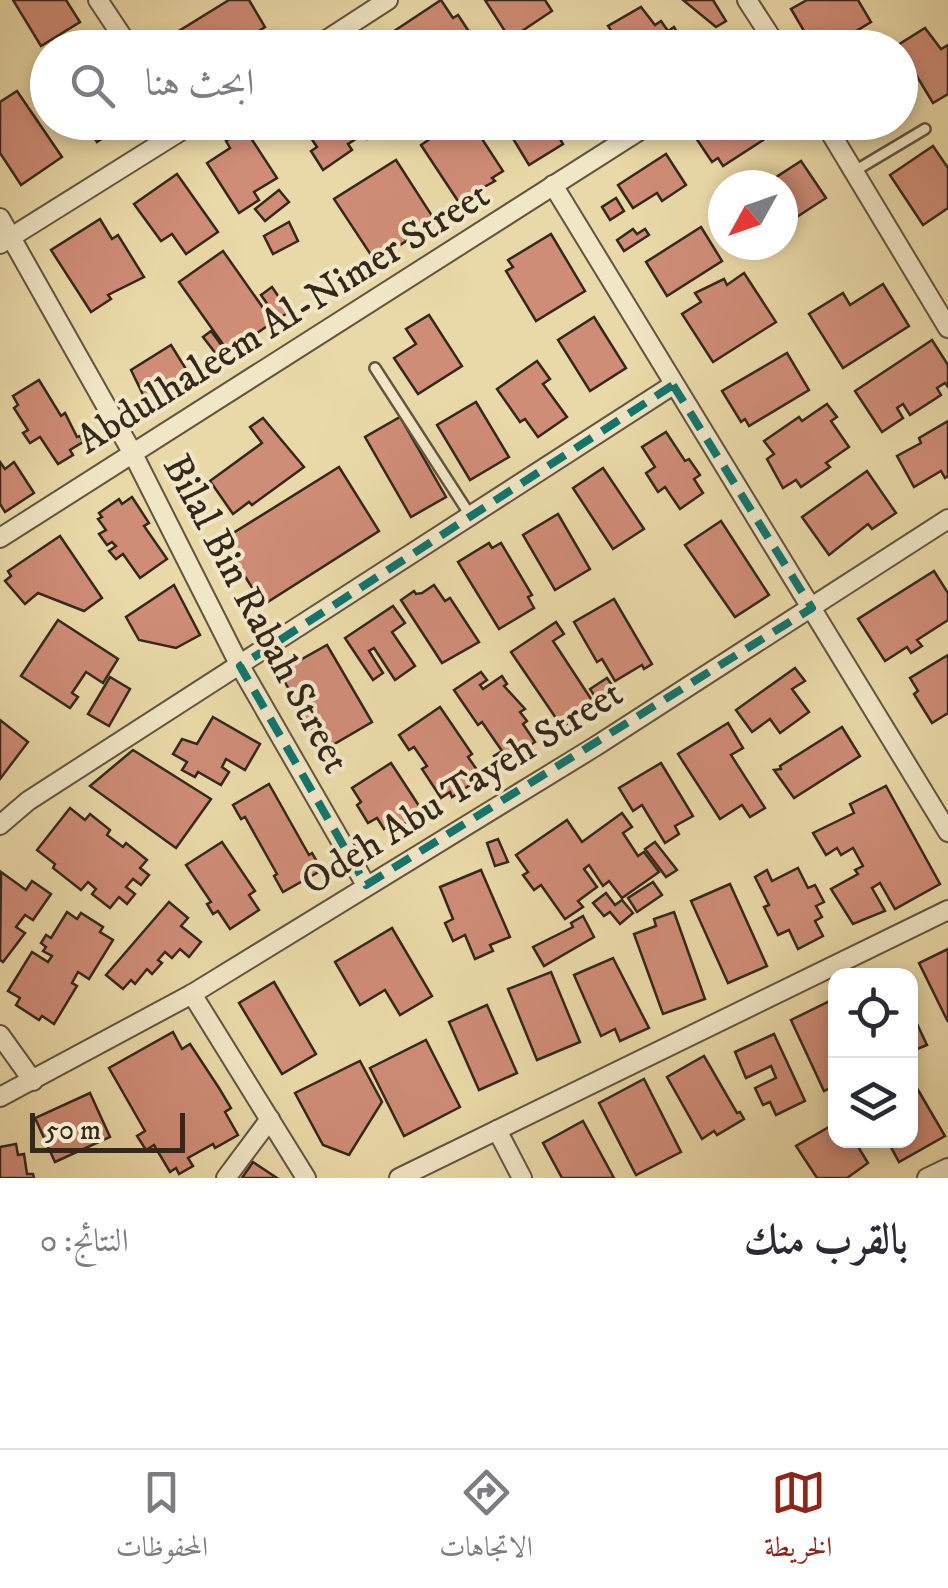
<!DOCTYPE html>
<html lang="ar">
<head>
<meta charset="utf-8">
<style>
	:root { --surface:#fff; --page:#f2f2f3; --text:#2b2b33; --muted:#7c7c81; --line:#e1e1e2; --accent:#8f2418 }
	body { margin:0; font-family:"IM FELL DW Pica",Amiri,serif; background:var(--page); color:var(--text); direction:rtl }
	.controls { position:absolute; right:30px; bottom:30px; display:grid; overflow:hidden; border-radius:20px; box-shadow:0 5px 15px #0003 }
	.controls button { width:90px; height:90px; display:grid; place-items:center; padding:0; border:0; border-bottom:2px solid var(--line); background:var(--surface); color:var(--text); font:50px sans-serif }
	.compass { position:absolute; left:708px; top:170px; width:90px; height:90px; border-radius:50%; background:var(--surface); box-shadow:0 5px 15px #0003; rotate:230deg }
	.scale { position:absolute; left:30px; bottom:25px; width:155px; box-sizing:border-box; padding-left:10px; border:5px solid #34271b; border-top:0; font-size:28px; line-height:35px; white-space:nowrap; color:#34271b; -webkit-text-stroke:8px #f1e6c6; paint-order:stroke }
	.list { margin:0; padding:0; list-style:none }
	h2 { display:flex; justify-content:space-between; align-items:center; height:130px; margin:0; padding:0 40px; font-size:42px }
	h2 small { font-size:32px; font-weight:400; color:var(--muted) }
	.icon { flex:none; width:55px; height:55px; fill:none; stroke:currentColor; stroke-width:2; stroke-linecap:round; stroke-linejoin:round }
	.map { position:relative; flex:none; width:948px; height:1178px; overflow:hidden; direction:ltr }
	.search { position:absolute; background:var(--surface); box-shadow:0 5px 15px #0003; left:30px; right:30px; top:30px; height:110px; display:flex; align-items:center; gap:25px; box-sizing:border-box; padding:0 35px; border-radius:55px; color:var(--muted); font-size:38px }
	.sheet { height:270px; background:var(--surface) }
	nav { display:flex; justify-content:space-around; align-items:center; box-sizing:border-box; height:140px; border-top:2px solid var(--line); background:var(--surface); font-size:28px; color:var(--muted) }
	nav a { display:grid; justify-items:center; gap:5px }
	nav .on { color:var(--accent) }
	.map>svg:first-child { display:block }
	.building { fill:#cf8c77; stroke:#34271b; stroke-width:2.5 }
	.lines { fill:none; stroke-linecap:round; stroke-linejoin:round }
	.service-casing { stroke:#62543e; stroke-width:14 }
	.minor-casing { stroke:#62543e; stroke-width:22 }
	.service { stroke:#f1e6c6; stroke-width:9 }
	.minor { stroke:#f1e6c6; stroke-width:18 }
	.marked { fill:none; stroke:#0f766e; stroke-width:8; stroke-dasharray:20 12; stroke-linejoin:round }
	.labels { text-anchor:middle; stroke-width:8; stroke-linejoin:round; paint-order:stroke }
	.street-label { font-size:40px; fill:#34271b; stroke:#f1e6c6 }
</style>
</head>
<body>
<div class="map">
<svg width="948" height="1178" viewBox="0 0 948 1178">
	<rect width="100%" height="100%" fill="#ead9a8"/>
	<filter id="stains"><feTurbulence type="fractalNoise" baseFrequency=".002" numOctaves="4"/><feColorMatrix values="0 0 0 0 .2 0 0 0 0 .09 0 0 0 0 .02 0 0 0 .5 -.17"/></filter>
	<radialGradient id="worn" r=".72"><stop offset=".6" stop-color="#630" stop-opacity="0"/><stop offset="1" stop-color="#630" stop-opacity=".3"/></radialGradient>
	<g class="building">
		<polygon points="13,0 66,0 80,22 41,46"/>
		<polygon points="229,0 249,0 265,27 232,48 183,48 174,34"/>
		<polygon points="441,0 453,18 458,15 480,48 388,48 382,39"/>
		<polygon points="485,0 545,0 552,11 510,39"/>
		<polygon points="683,0 713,0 726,21 716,27"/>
		<polygon points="807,0 858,0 871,22 828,48 814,48 791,9"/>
		<polygon points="641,7 655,25 661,21 668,31 674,27 680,37 685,34 691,45 696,43 699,48 623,48 608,26"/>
		<polygon points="925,28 941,49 948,45 948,94 933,103 898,45"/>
		<polygon points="17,91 62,157 21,185 0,153 0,102"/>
		<polygon points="84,122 127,122 97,142"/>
		<polygon points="300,122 393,122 367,139 364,134 348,144 352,150 323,170 311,151 317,147"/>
		<polygon points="455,122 471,122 503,171 492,178 495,181 458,201 421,145"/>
		<polygon points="503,122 550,122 563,144 529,165"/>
		<polygon points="719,122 775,122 780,129 723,166 718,158 712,162 696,138"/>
		<polygon points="245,129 277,178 254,192 259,200 239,213 207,163 230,148 226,141"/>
		<polygon points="933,146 948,168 948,208 923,225 890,175"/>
		<polygon points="666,154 686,185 662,201 657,193 633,208 618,185"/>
		<polygon points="396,160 436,222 375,261 334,199"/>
		<polygon points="801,161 826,198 783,226 783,185 764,185"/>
		<polygon points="177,174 218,232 186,254 172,234 161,241 134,204"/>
		<polygon points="279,190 289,202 265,221 255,209"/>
		<polygon points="616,198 624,211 610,220 602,207"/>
		<polygon points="100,219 112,239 118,235 144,277 108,295 111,299 91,312 51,250"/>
		<polygon points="289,222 298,241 273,254 264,236"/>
		<polygon points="701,227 722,261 667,296 646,262"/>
		<polygon points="633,229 637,234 645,229 649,235 624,251 617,240"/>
		<polygon points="551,234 585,291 536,321 506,271 513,267 508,260"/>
		<polygon points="223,251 273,322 250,338 253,342 232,357 179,282"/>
		<polygon points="744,273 776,322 713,362 682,314 701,302 695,293 724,279 727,285"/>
		<polygon points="883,284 909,326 843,368 809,314 843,293 850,305"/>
		<polygon points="272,287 289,312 278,319 261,295"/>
		<polygon points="429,315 462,366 418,394 394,358 416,344 406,329"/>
		<polygon points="594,317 626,368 590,391 558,340"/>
		<polygon points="211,331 228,354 220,359 203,337"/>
		<polygon points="932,340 948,365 948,387 945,383 937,388 941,395 910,415 903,404 897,408 903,418 882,432 855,391"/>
		<polygon points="171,345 191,377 148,405 131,370"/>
		<polygon points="787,353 809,390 749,426 745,419 741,422 722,391"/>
		<polygon points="537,361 550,379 543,384 567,417 538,437 525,419 520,422 497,389"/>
		<polygon points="39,380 61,416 65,413 77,437 80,436 83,442 70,450 73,455 58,464 40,437 30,443 23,433 28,430 14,408 18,405 13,396"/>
		<polygon points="476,402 509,457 470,480 437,425"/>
		<polygon points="827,404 837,417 831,421 849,447 826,463 830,467 801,487 796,480 783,488 767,459 774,454 764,441 799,417 802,421"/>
		<polygon points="400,417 446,497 411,517 365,437"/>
		<polygon points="263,418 304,467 252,505 249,502 233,514 210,481 262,443 250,427"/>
		<polygon points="948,421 948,476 945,478 941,471 914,487 897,456 921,443 919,438"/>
		<polygon points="666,432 685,461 689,459 700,475 694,479 703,493 680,509 665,487 658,492 646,473 655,467 642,447"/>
		<polygon points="0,462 5,469 14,462 34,493 5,512 0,504"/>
		<polygon points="339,467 379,531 263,605 222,540"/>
		<polygon points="603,468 644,529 613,549 573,488"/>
		<polygon points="867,471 896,513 872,529 868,524 829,555 802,517"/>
		<polygon points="132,497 149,523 144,526 167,559 140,578 123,554 116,559 109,551 116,546 112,542 107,545 99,534 106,530 98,519 102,517 99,513 119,499 122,504"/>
		<polygon points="558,514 590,569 555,590 523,535"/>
		<polygon points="721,521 769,595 735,617 685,545"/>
		<polygon points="60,536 102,598 84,611 38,593 25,604 5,581 11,576 8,571"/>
		<polygon points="489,543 492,548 501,543 532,595 528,597 534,608 499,629 458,562"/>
		<polygon points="934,571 948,593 948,620 917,640 922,646 911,653 907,647 885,661 858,619"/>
		<polygon points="174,585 200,635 176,648 139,640 126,617"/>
		<polygon points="434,585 445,601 450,598 479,642 442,663 401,600 414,591 416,594 422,593"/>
		<polygon points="614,599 652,664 644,669 642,665 615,681 602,659 597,662 574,622"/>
		<polygon points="393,606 405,623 392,632 415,666 395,680 374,648 369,651 383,673 373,680 345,638"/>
		<polygon points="58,620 118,659 103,683 86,672 72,693 78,697 70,708 21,676"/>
		<polygon points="556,622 564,634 553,641 595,705 562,727 511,652"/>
		<polygon points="327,645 372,722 324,750 279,672"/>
		<polygon points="948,655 948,713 932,723 914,694 918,691 910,678"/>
		<polygon points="795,668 805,681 792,689 809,712 780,733 770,719 752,732 736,710"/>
		<polygon points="481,672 487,680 480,685 483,689 502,676 507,684 504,686 525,709 520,712 527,721 523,724 535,742 500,765 494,756 502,751 482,722 478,725 454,690"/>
		<polygon points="110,677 130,689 109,726 88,714"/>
		<polygon points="607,678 614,688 605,694 610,701 602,707 590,689"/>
		<polygon points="440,707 472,754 468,757 482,777 452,797 450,792 441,798 422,769 427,766 414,747 409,750 399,735"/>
		<polygon points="213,717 260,744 245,770 226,759 222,767 229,772 221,785 198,772 195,777 182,770 187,762 173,754 182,739 197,744"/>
		<polygon points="0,720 28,742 0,779"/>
		<polygon points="728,723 743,748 731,755 765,808 750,817 742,805 720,819 678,754"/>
		<polygon points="842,727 860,756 794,798 774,770 781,769 780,766"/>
		<polygon points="133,750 211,799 176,848 90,786"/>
		<polygon points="391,763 423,812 398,828 394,822 384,829 377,818 368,823 357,805 361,802 352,788"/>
		<polygon points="661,763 693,816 675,826 679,834 665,843 642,805 633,811 619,788"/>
		<polygon points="269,784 309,855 312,853 322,870 283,892 274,876 277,874 245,817 241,819 233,805"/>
		<polygon points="886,786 940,884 895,909 880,883 872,888 885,911 853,924 831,889 858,874 855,870 863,866 853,848 841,855 837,848 826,855 813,833 854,813 850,804"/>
		<polygon points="70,808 85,820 90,814 110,830 107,835 123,847 126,843 147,860 140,868 149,875 141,885 133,879 126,887 135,894 127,904 119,897 110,908 92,894 96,889 88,882 81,890 53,868 55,864 37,850"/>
		<polygon points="622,813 632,827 623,833 638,856 644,852 659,872 622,898 609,881 603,886 589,865 584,869 597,887 578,901 583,907 565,919 541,885 534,890 523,875 528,872 516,855 567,820 582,842"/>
		<polygon points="498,839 508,862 495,866 487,843"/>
		<polygon points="222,842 255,891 249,895 259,910 230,929 218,911 213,914 207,904 211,902 186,865"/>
		<polygon points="655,842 677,870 666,877 645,849"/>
		<polygon points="798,868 808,888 815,885 824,902 816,906 822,917 815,921 823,936 798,949 789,930 778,935 764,907 769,905 755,877 767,870 772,881"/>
		<polygon points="481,870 510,937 490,945 493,951 475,959 465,935 453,941 445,923 453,919 440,887"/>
		<polygon points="1,872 26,890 32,881 51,894 33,920 25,915 16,927 25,933 3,962 0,960"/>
		<polygon points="653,882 662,895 637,912 628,898"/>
		<polygon points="730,884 767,966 728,983 691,901"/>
		<polygon points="606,893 615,905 622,900 633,913 620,924 610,912 604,916 593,903"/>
		<polygon points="169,902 188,918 181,926 201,942 189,957 180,949 172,958 165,952 158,960 162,963 152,974 147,969 135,984 131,980 123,989 106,975"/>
		<polygon points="67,912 77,919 81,913 103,927 100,932 113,940 89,979 78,972 72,983 77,986 54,1024 42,1016 39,1020 16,1005 20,998 8,991 32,952 48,962 52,956 43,951 46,947 41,943 46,935 51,938"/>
		<polygon points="674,912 705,999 663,1014 634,934 656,926 654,919"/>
		<polygon points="583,916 594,937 544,966 533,947 573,927 571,923"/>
		<polygon points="392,928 432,996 400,1015 385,990 360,1005 335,962"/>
		<polygon points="948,949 948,1022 919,963"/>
		<polygon points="613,958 649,1028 620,1041 615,1029 601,1036 574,975"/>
		<polygon points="551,972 580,1042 537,1060 508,989"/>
		<polygon points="274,982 316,1054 282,1074 239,1003"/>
		<polygon points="832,1000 836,1007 836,1085 824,1091 791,1020"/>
		<polygon points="487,1005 517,1073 479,1090 449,1022"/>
		<polygon points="910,1009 927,1045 910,1052"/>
		<polygon points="173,1032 182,1049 190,1044 219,1088 231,1108 225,1112 238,1135 215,1148 213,1144 188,1158 193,1166 179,1174 176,1168 170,1172 154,1145 146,1150 137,1136 145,1131 109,1068"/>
		<polygon points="774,1034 805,1101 776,1115 770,1102 763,1105 755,1088 776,1078 771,1066 746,1078 735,1052"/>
		<polygon points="426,1040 460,1107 404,1136 370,1068"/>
		<polygon points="704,1056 737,1113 740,1112 744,1119 717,1135 714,1131 702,1139 667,1077"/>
		<polygon points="360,1061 382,1102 349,1155 323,1145 295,1093"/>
		<polygon points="644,1079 681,1152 636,1175 599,1103"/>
		<polygon points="914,1083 945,1136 899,1162 887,1140 910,1140 910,1085"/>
		<polygon points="90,1093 110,1137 55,1162 35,1118"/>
		<polygon points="583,1121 614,1178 562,1178 543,1143"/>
		<polygon points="836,1123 836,1140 854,1140 868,1163 847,1178 817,1178 796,1146"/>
		<polygon points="16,1144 18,1155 24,1154 27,1174 33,1174 34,1178 0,1178 0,1147"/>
		<polygon points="253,1162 277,1178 242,1178"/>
	</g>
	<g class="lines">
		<defs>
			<g id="service">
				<polyline points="853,172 925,129"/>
				<polyline points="375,368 470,515"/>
			</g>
			<g id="minor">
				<polyline points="98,0 130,48"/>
				<polyline points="747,0 778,48"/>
				<polyline points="314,48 388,0"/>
				<polyline points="824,122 948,328"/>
				<polyline points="553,185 948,832"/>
				<polyline points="0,218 132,452 240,666 366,885"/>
				<polyline points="0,244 195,122"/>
				<polyline points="0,538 653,122"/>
				<polyline points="0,825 28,801 673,385"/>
				<polyline points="192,994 306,1178"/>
				<polyline points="0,1035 33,1081"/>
				<polyline points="0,1097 192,994 596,746 948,519"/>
				<polyline points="497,1130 522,1178"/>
				<polyline points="226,1178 270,1119"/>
				<polyline points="399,1178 948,910"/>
				<polyline points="927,1178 948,1168"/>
			</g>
		</defs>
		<use href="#service" class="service-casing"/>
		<use href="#minor" class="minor-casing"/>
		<use href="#service" class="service"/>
		<use href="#minor" class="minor"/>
	</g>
	<path class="marked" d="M673,385L812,608L366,885L240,666Z"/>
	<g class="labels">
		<g class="street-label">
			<text transform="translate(282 316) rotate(-32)" y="14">Abdulhaleem Al-Nimer Street</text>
			<text transform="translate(258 613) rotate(62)" y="14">Bilal Bin Rabah Street</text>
			<text transform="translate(461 786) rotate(-32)" y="14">Odeh Abu Tayeh Street</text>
		</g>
	</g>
	<rect width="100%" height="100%" filter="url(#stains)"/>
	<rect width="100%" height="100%" fill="url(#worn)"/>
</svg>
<div class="controls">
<button><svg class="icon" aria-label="locate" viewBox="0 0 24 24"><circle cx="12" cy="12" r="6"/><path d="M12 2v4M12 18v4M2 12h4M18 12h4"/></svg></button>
<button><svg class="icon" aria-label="layers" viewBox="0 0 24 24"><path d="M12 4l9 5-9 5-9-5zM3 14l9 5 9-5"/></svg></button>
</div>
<svg class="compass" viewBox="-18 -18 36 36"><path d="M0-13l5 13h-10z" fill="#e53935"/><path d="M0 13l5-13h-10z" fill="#7c7c81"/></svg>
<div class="scale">50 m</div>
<div class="search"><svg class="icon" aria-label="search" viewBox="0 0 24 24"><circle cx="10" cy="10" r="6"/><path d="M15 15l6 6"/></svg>ابحث هنا</div>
</div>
<section class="sheet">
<h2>بالقرب منك<small>النتائج: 0</small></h2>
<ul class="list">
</ul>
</section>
<nav>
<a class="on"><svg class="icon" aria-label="map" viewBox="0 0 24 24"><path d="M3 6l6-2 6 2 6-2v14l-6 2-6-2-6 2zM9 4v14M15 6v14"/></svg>الخريطة</a>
<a><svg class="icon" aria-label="directions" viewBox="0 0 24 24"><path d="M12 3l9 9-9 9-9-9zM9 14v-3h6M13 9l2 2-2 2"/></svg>الاتجاهات</a>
<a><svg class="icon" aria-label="saved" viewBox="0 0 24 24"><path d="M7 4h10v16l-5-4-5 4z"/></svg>المحفوظات</a>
</nav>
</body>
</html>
